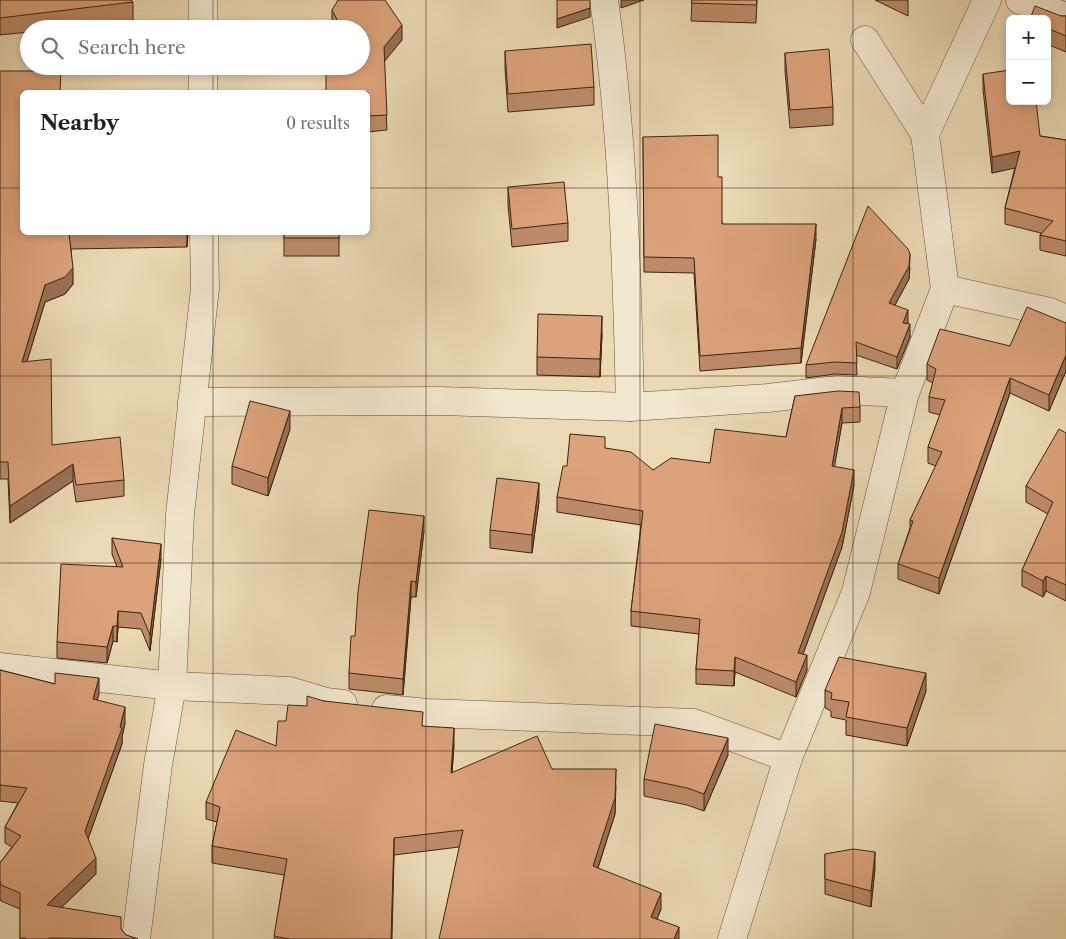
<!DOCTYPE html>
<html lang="en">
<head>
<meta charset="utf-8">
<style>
	:root { --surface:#fff; --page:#f6f6f6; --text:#202124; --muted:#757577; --line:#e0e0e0 }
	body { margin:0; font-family:"Libre Caslon Text",serif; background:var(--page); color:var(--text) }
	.controls { position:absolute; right:15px; top:15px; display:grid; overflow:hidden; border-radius:8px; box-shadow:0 2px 8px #0003 }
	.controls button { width:45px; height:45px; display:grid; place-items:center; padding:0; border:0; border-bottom:1px solid var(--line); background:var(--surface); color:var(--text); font:25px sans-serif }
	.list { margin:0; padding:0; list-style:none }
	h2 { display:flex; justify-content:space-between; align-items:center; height:65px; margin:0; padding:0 20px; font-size:21px }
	h2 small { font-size:16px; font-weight:400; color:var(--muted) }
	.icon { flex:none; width:28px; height:28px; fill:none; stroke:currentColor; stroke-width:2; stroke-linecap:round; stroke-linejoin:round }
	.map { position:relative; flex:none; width:1066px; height:939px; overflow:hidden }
	.search { position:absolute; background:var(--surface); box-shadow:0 2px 8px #0003; left:20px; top:20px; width:350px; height:55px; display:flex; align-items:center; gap:12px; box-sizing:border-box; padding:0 18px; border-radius:28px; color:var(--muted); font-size:19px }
	.panel { position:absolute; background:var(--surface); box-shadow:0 2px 8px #0003; left:20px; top:90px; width:350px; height:145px; border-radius:8px }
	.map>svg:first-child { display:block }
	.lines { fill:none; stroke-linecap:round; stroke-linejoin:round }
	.street-casing { stroke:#68523c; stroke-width:29 }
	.street { stroke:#f2e7cf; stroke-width:28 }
	.wall { fill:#bd8b6a; stroke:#3c2413 }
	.shaded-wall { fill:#9a7156; stroke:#3c2413 }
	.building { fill:#dca27b; stroke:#3c2413 }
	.grid { fill:none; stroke:#3c2413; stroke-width:1; stroke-opacity:0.55 }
</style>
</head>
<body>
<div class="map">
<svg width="1066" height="939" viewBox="0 0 1066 939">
	<rect width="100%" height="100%" fill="#ebdab5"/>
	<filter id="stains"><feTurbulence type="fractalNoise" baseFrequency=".004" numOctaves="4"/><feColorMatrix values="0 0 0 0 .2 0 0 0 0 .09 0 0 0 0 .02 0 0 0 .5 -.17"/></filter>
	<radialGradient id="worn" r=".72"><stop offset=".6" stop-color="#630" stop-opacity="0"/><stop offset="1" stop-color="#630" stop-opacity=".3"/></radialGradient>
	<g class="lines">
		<defs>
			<g id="street">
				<polyline points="203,0 203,29"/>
				<path d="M604,0C623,135 627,271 630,407"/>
				<polyline points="1020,0 1066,17"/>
				<polyline points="203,66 203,92"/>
				<polyline points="925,134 987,0"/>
				<polyline points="945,289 1050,312 1066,319"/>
				<polyline points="192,402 440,401 630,407 768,398 837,390 905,393"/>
				<polyline points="0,667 172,686 289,691 326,702 343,704"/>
				<polyline points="386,709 428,713 694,723 788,758"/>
				<polyline points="136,939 158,765 172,686 180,514 205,288 204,232"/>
				<polyline points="732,939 788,758 856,592 905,393 945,289 925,134 865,40"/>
			</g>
		</defs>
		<use href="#street" class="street-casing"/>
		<use href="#street" class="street"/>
	</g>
	<g class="wall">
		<polygon points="0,0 133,2 133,20 55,29 29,29 29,32 0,35"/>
		<polygon points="692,0 757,0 756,23 691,21"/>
		<polygon points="875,0 908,0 908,16"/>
		<polygon points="332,10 402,40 384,61 387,130 368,132 368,92 361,66 361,29 334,29 332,25"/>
		<polygon points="1061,16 1066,16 1066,52 1047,44 1047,19"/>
		<polygon points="505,51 594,87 594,105 508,112 505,69"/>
		<polygon points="785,53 833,107 833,125 790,128 785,71"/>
		<polygon points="0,71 22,232 188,232 187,247 71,249 73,284 65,294 45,302 27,361 52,445 124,480 124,496 76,502 73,481 10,523 8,479 0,479"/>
		<polygon points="983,74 1040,136 1066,140 1066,256 1040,250 1040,235 1041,233 1005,224 1005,208 1015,167 992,173 983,89"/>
		<polygon points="643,137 718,177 722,224 816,239 801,363 700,371 694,273 644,272"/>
		<polygon points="508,187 568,223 568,241 512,247 508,205"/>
		<rect x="284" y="232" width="55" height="24"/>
		<polygon points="910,267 909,279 895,305 908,322 907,324 910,337 897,369 856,355 857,375 835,374 806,378 806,365"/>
		<polygon points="1066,323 1066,371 1049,411 1010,393 939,594 898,579 898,564 910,528 910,520 936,466 928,463 928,447 940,415 929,412 929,397 933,383 927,380 927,364 1010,346"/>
		<polygon points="602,334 600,377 537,375 537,357"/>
		<polygon points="795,396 860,407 860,422 842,423 834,466 854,485 842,547 803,654 807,670 796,697 735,672 734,686 696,684 696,669 699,634 631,626 631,611 641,525 557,512 557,497 567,466 605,448 653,470 710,463 786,437"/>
		<polygon points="290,429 268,496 232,484 232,466"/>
		<polygon points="1066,433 1066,601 1046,591 1043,597 1022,586 1022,570 1048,514 1026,502 1026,486"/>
		<polygon points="539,501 532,553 490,548 490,530"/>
		<polygon points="424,531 416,597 411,597 403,695 349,689 349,673 355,636"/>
		<polygon points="112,538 161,559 150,651 141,629 118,627 117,642 113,641 107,663 57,658 57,642 117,567 112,554"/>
		<polygon points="0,670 55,684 99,694 97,700 125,723 122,737 122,744 88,839 96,874 61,908 121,929 126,935 138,939 20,939 20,909 1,901 0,898 0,863 12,847 5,843 5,827 18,803 0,801"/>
		<polygon points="825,690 926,691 907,746 846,735 846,720 831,717 831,711 825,708"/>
		<polygon points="324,701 423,726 454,744 452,773 552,769 616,785 615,814 598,868 661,909 657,919 679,939 459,847 394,855 392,939 274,939 284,875 212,863 212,846 217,822 206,819 206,802 276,746 286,721 307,706"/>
		<polygon points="728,755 704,811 687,805 644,796 644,779"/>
		<polygon points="825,854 875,868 871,907 825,894"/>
	</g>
	<g class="shaded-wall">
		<polygon points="621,0 644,0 621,8"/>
		<polygon points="590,8 590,17 557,28 557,19"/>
		<polygon points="402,25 402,40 384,62 384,47"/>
		<polygon points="1020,151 1020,167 992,173 992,157"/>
		<polygon points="816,224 816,239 801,363 801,348"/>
		<polygon points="187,232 188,232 187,247"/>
		<polygon points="910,254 909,279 889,316 889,303"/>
		<polygon points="73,268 73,284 65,294 45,302 22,378 22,362 45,285"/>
		<polygon points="908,310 908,322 903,336 903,323"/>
		<polygon points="602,316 602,334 600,377 600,359"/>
		<polygon points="910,324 910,337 897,369 897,357"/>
		<polygon points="1066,355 1066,371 1049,411 1049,395"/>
		<polygon points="1010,378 1010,393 939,594 939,578"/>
		<polygon points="842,408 842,423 832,481 832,466"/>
		<polygon points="290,411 290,429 268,496 268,478"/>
		<polygon points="73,464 73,481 10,523 10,506"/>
		<polygon points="854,470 854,485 842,547 798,668 798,653"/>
		<polygon points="539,483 539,501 532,553 532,535"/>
		<polygon points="424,516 424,531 416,597 416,582"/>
		<polygon points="161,544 161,559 150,651 150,635"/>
		<polygon points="1046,576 1046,591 1043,597 1043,581"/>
		<polygon points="411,581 411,597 403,695 403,679"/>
		<polygon points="118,611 118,627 117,642 117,626"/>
		<polygon points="113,626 113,641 107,663 107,647"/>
		<polygon points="807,655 807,670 796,697 796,682"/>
		<polygon points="735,657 735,672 734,686 734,671"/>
		<polygon points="926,673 926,691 907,746 907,728"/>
		<polygon points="99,678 99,694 93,715 93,699"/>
		<polygon points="125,707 125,723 122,737 122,744 85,847 85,831 120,727"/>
		<polygon points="454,728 454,744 451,789 451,773"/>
		<polygon points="728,738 728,755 704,811 704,794"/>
		<polygon points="616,769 615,814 593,883 593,866"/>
		<polygon points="394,838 394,855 391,939"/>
		<polygon points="875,852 875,868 871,907 871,891"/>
		<polygon points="96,858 96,874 47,921 47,905"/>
		<polygon points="661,893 661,909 651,933 651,917"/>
		<polygon points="679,927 679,939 674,939"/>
	</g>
	<g class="building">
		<polygon points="0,0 131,0 133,2 0,18"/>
		<polygon points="338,0 385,0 402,25 384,47 387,115 368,116 368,92 326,92 326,66 361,66 361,29 342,29 332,10"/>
		<polygon points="557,0 590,0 590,8 557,19"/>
		<polygon points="692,0 757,0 756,5 691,3"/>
		<polygon points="1035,6 1061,16 1066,16 1066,36 1047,28 1047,19 1030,19"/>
		<polygon points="591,44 594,87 508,94 505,51"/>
		<polygon points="829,49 833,107 790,110 785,53"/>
		<polygon points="1010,70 1010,101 1036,101 1040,136 1066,140 1066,241 1040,235 1053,221 1005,208 1020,151 992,157 983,74"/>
		<polygon points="0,71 61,71 60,92 22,92 22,232 75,232 69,233 73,268 65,277 45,285 22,362 51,359 52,445 120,437 124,480 76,485 73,464 10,506 8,462 0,462"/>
		<polygon points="718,135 718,177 722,177 722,224 816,224 801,348 700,356 694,258 644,257 643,137"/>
		<polygon points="564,182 568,223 512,229 508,187"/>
		<polygon points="868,206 908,249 910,254 909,266 889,303 908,310 903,323 910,324 897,357 856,342 857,363 835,362 806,365"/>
		<rect x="284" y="232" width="55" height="6"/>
		<polygon points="1027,307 1066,323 1066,355 1049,395 1010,378 939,578 898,564 913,521 910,520 942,452 928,447 945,400 929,397 936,369 927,364 940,329 1010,346"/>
		<polygon points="538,314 602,316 600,359 537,357"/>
		<polygon points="838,391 859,392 860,407 842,408 832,466 854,470 842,532 798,653 807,655 796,682 735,657 734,671 696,669 700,619 631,611 643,511 557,497 563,466 567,466 570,434 605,437 605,448 631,452 653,470 671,458 710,463 715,429 786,437 795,396"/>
		<polygon points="250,401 290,411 268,478 232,466"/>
		<polygon points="1059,429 1066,433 1066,585 1046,576 1043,581 1022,570 1053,502 1026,486"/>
		<polygon points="497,478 539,483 532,535 490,530"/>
		<polygon points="369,510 424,516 416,582 411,581 403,679 349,673 351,636 355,636 358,592"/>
		<polygon points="112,538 161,544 150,635 141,613 118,611 117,626 113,626 107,647 57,642 61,564 123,567"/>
		<polygon points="839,657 926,673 907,728 846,717 849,702 831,699 832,693 825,690"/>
		<polygon points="0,670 55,684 55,673 99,678 93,699 125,707 120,727 122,728 85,831 96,858 47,905 121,917 121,929 126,935 138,939 49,938 49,939 25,939 26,938 20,938 20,893 1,885 0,881 0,863 21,836 5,827 27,788 0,785"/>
		<polygon points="307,696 324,701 423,712 422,726 454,728 451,773 537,736 552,769 616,769 615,798 593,866 661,893 651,917 679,927 674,939 439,939 463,830 394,838 391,939 290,939 274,936 287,859 212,846 220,807 206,802 236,730 276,746 278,721 286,721 288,705 307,706"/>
		<polygon points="655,724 728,738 704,794 687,788 644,779"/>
		<polygon points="853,849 875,852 871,891 825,879 825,854"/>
	</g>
	<path class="grid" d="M213,0V29M426,0V939M640,0V939M853,0V939M213,66V92M0,188H22M368,188H1066M213,232V939M0,376H1066M0,563H1066M0,751H1066"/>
	<rect width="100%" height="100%" filter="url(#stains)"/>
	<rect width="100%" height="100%" fill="url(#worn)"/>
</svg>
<div class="controls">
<button>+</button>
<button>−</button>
</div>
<div class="search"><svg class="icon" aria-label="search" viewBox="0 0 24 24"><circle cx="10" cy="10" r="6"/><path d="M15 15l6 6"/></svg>Search here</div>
<section class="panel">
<h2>Nearby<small>0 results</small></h2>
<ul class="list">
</ul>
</section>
</div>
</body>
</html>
